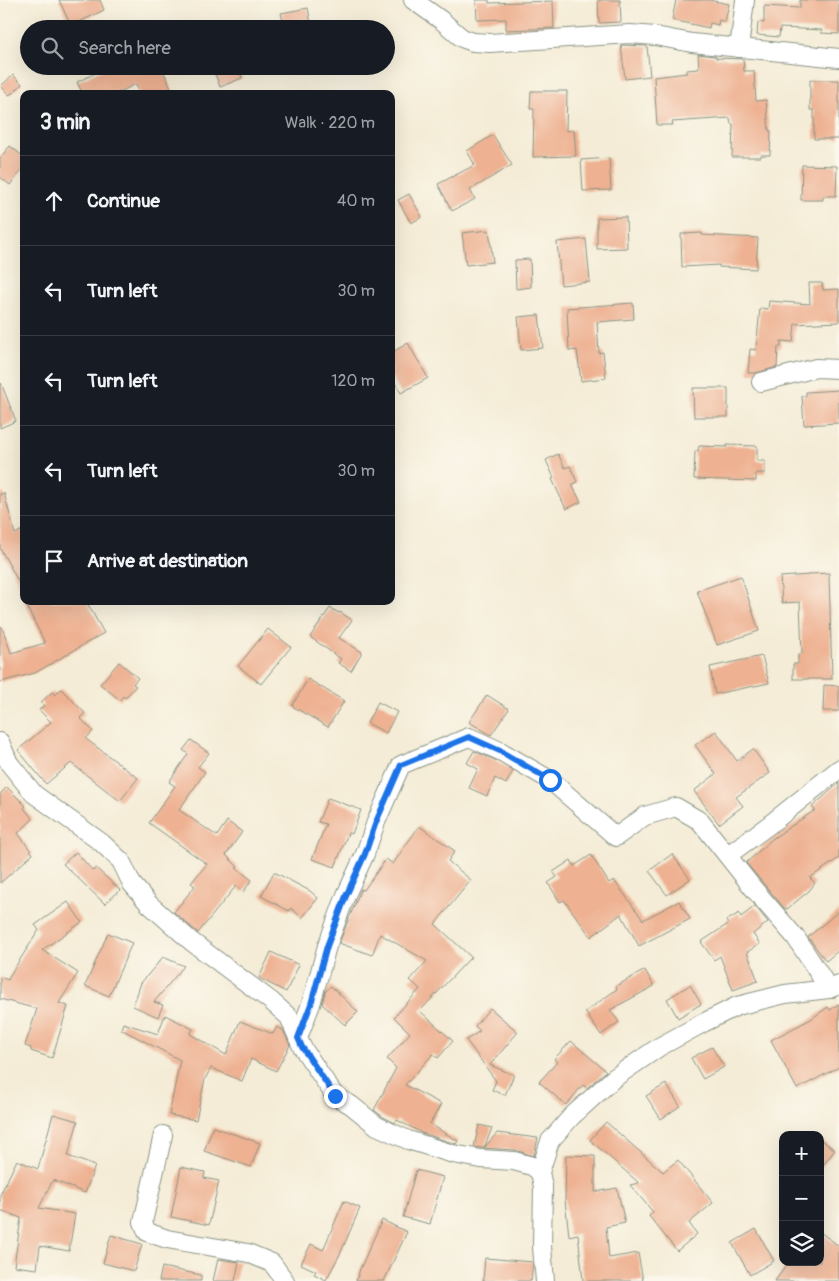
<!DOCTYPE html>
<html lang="en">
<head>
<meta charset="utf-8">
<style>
	:root { --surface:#171b24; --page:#20242c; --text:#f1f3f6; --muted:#9ea1a6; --line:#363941 }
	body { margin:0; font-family:Pangolin,sans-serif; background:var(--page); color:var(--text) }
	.controls { position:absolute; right:15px; bottom:15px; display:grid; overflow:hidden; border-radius:10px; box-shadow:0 5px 20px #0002 }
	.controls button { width:45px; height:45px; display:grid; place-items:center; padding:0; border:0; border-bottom:1px solid var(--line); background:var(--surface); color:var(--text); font:25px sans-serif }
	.stop { position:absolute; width:15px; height:15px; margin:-11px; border:4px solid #1a73e8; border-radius:50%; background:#fff }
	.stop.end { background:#1a73e8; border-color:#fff; box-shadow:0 1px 5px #0008 }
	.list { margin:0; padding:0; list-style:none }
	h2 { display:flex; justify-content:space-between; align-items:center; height:65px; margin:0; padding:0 20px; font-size:21px }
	h2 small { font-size:16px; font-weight:400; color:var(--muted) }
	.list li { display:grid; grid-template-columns:32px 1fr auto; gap:15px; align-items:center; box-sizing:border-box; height:90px; padding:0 20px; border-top:1px solid var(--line) }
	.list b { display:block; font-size:19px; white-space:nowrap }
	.list em { font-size:16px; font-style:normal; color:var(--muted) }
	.icon { flex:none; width:28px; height:28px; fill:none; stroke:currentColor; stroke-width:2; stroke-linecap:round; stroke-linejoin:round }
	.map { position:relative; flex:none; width:839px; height:1281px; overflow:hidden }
	.search { position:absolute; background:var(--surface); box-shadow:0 5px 20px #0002; left:20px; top:20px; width:375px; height:55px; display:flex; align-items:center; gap:12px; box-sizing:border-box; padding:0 18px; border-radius:28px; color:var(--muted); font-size:19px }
	.panel { position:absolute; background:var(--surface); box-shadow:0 5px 20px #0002; left:20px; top:90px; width:375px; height:515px; border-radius:10px }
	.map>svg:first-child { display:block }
	.building { fill:#eeb191 }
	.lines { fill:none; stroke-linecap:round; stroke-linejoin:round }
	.minor-casing { stroke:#8a9485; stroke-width:20 }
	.minor { stroke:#fff; stroke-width:18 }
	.route { stroke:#1a73e8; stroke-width:6 }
</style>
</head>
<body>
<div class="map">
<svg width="839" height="1281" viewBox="0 0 839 1281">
	<rect width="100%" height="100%" fill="#fbf7ec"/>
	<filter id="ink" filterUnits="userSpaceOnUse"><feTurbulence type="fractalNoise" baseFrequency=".02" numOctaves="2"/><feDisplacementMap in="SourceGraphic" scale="10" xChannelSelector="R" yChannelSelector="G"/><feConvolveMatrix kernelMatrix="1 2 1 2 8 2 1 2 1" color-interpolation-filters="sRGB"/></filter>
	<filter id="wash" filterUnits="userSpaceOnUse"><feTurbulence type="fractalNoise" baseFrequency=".0096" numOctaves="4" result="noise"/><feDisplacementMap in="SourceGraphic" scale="20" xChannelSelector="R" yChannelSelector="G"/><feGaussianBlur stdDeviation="1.12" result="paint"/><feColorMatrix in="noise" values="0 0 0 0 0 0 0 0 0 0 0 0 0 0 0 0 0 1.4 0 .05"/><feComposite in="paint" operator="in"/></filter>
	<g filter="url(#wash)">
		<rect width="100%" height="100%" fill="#f4ecd6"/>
		<g id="blocks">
			<g class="building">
				<polygon points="59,0 100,0 104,10 71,26"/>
				<polygon points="476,0 489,0 489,3 553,1 554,28 506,30 506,19 477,20"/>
				<polygon points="598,0 620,0 621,22 599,23"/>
				<polygon points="676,0 709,0 729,4 725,22 719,20 718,25 710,23 709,28 672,20"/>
				<polygon points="800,0 839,0 839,34 821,33 822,30 780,28 779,37 757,35 758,22 764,23 764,6 800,8"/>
				<polygon points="308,8 312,29 285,29 281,13"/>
				<polygon points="621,45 647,46 650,76 625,79"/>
				<polygon points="698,54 715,56 716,58 743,59 744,71 754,71 756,101 766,100 769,131 771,131 770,155 761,155 761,157 732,157 733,124 731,124 730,118 672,122 673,125 657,125 654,77 687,73 686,70 699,69"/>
				<polygon points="110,66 161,66 174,94 140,94 136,84 116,94 83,94 77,82"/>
				<polygon points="212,66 238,66 242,78 220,87"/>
				<polygon points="13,75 22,84 14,92 9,95 1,86"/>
				<polygon points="810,80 839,80 839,139 814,139 814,110 810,110"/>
				<polygon points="531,91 567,91 566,131 574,130 576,156 533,157 534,109 530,109"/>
				<polygon points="493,135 512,165 470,190 475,199 452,211 438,184 475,165 467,151"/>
				<polygon points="10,146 24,157 24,167 10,185 0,177 0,158"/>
				<polygon points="609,158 611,190 583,191 581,160"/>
				<polygon points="802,165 837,166 836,196 823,196 823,200 801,200"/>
				<polygon points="409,194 422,217 411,223 398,200"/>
				<polygon points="626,217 627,248 597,249 597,218"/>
				<polygon points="489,230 493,262 466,265 462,233"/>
				<polygon points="702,233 702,235 758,238 756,269 719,267 719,265 682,267 681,234"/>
				<polygon points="586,239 590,282 561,285 557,242"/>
				<polygon points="530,259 531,287 516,289 515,260"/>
				<polygon points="809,283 822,283 823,290 839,289 839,322 795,324 793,342 781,341 781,347 778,347 777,367 756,373 748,373 750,349 756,350 760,308 768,309 769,301 810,304"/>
				<polygon points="633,303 634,319 597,322 599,353 603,352 606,378 581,381 577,350 569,351 567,308"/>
				<polygon points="539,315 543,348 521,350 518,317"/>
				<polygon points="408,343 428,378 401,393 391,376 391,353"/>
				<polygon points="0,383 1,383 16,421 0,428"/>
				<polygon points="693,388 728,388 728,417 694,417"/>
				<polygon points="839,390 839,423 804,425 802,396 806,396 806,392"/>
				<polygon points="727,445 757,446 757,461 765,461 765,473 756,473 756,481 694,479 695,451 698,451 699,446 727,447"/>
				<polygon points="558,454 565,468 570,466 577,482 572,485 581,502 566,509 552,479 554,478 546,460"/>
				<polygon points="4,493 15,534 24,529 24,592 0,548 0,494"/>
				<polygon points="829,573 832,679 793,679 793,664 798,664 798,654 802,654 800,602 782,603 780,577 810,575 810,574"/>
				<polygon points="741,576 759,631 717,645 697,591"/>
				<polygon points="24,601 86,601 104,633 35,673 0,682 0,627 2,627 11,653 45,643"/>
				<polygon points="330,608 339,613 340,612 352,620 339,638 362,652 351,671 338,663 341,659 310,637"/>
				<polygon points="268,629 291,647 261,684 238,666"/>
				<polygon points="762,656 769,683 715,694 710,667"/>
				<polygon points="119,662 138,678 133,684 136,686 125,698 123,696 120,700 100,684"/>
				<polygon points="308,679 344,701 328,727 292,706"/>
				<polygon points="824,685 839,686 839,711 823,711"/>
				<polygon points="61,689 85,713 80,718 93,731 86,739 138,778 120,801 71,763 46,784 18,750 51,722 39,710 44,706 41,702 52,692 55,695"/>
				<polygon points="487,695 509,709 491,735 469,722"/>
				<polygon points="378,702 397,712 386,733 367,723"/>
				<polygon points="716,731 737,761 753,749 770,773 736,797 743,806 719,824 694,791 716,774 695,745"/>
				<polygon points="191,740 209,753 198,767 205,772 179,810 217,836 227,821 242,832 226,855 238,867 236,868 252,880 243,892 236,886 198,933 174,912 195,886 191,883 207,864 149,823 175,786 169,782 188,754 183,750"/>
				<polygon points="474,751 495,760 513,771 506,784 495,778 487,796 469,788 478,769 467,763"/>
				<polygon points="839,783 839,858 810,878 815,883 809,891 787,909 787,908 785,909 746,863 772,839 815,810 812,807"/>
				<polygon points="7,787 26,806 24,808 33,819 18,833 33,854 0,883 0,794"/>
				<polygon points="328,798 361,810 352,834 348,833 335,867 312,859 326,824 318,822"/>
				<polygon points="419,826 455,851 448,861 471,880 435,924 471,957 420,1011 453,1041 438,1058 433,1054 405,1085 441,1104 430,1124 458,1141 456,1144 422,1133 397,1120 395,1123 383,1117 374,1110 396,1068 387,1059 410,1033 394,1017 420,989 410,980 427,961 380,934 372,955 339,943 361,889 364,890 386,859 393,864"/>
				<polygon points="76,852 93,871 96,868 120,890 105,904 63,864"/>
				<polygon points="672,854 690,879 667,895 649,871"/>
				<polygon points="591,855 609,883 614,880 643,920 679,901 690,919 639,946 621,914 591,937 564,900 560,902 548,883 557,877 553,872 571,860 574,866"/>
				<polygon points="274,872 310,891 318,898 302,918 291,908 289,911 261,896"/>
				<polygon points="68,902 82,922 42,950 78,973 59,1003 68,1006 52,1058 31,1051 31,1048 25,1046 37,1009 0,999 0,977 8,980 10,975 39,930 35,925"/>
				<polygon points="755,906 768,922 753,934 760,944 747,952 758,981 733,990 720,956 714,960 701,942 728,924 726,921 739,913 741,917"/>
				<polygon points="839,911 839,950 826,961 808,937"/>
				<polygon points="108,933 132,943 109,996 85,986"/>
				<polygon points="271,952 299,965 286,992 259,978"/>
				<polygon points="163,957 184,966 154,1002 163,1005 158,1017 133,1006 141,983"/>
				<polygon points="645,970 654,986 610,1010 619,1022 601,1035 585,1012 617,989 616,986"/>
				<polygon points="690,985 701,1004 678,1018 667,999"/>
				<polygon points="331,986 358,1012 345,1025 322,1004 325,992"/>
				<polygon points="839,1004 839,1067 797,1089 771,1040 811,1019 828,1007 830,1010"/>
				<polygon points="490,1008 518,1032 490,1065 514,1075 505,1095 492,1090 496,1081 466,1040 480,1031 475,1026"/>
				<polygon points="165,1015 193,1029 190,1034 226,1055 240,1021 273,1034 277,1027 283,1030 290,1045 276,1071 251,1059 242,1081 211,1068 205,1079 196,1120 169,1115 180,1060 121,1029 123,1023 158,1034"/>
				<polygon points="571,1041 606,1071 587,1088 583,1085 566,1105 539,1082 557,1062 554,1059"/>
				<polygon points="712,1047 724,1067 703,1079 691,1058"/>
				<polygon points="666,1084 680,1106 661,1119 646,1096"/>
				<polygon points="53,1114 78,1121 68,1156 95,1166 85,1193 53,1180 39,1208 75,1214 69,1251 40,1246 37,1269 14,1266 21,1218 0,1210 0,1195 17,1160 38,1169"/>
				<polygon points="606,1122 663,1172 678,1160 713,1203 689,1223 697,1234 677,1251 649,1216 653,1212 630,1185 639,1183 590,1140"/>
				<polygon points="479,1125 492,1128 484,1148 497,1133 538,1138 534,1156 515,1150 482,1148 474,1147"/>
				<polygon points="213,1127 260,1143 251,1167 204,1151"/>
				<polygon points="820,1139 835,1150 820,1169"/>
				<polygon points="566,1155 595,1156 595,1192 617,1188 625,1223 606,1227 609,1258 638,1253 643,1281 583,1281 578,1234 569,1236 565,1200"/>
				<polygon points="181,1167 205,1172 204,1178 219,1181 209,1225 171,1217"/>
				<polygon points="416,1170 443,1177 430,1224 403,1217"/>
				<polygon points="344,1201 360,1208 341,1252 326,1280 314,1274 316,1271 301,1264 311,1244 323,1250"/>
				<polygon points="382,1220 407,1232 384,1281 356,1281 360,1269"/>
				<polygon points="756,1229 774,1261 750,1275 732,1243"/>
				<polygon points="820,1232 839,1246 839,1281 775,1281 789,1262 820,1262"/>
				<polygon points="111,1235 142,1244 134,1271 103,1263"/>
				<polygon points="485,1258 533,1262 531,1281 483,1281"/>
				<polygon points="218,1259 239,1262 235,1281 213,1281"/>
				<polygon points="162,1267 201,1275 201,1281 159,1281"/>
			</g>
		</g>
	</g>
	<g filter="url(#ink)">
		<use href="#blocks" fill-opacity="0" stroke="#8a9485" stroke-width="1"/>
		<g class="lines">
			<defs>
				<g id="minor">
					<polyline points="413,0 441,20 462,38 473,42 490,43 630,34 655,36 692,43 839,58"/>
					<polyline points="739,48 745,0"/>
					<polyline points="761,382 816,368 839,369"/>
					<polyline points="0,742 9,763 34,794 102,843 121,861 132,884 149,904 192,942 271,1001 289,1017 302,1047 335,1096 351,1105 377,1126 408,1140 453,1154 481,1159 514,1161 532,1166 540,1172"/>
					<polyline points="728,855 769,825 839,769"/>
					<polyline points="298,1038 311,1004 327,946 346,895 365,854 376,822 401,765 469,737 500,751 550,780 616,837 645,816 676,807 700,821 753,888 796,938 829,989"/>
					<polyline points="163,1135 143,1222 147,1232 167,1239 248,1253 272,1263 285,1281"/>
					<polyline points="545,1281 542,1247 543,1187 540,1172 550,1141 572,1116 614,1078 659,1047 703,1023 737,1006 785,994 829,989 839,985"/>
				</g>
			</defs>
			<use href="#minor" class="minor-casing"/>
			<use href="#minor" class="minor"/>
		</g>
	</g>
	<g class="lines" filter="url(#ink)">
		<polyline class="route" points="335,1096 302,1047 298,1038 311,1004 327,946 346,896 365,854 376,822 401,765 469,737 500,751 550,780"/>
	</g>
</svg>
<div class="controls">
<button>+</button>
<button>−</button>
<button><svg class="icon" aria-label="layers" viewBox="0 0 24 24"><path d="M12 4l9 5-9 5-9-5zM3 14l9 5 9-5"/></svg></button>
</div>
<div class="stop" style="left:550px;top:780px"></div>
<div class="stop end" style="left:335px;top:1096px"></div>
<div class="search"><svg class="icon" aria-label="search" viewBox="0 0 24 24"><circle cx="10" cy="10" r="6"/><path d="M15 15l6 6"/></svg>Search here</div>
<section class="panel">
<h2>3 min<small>Walk · 220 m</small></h2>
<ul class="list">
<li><svg class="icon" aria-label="ahead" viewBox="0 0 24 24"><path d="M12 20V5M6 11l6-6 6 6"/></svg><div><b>Continue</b></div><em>40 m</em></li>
<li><svg class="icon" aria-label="left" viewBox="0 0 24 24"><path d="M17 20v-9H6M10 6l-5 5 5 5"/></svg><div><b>Turn left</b></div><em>30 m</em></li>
<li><svg class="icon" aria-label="left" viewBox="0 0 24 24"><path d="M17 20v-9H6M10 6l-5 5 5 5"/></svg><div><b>Turn left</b></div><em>120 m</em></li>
<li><svg class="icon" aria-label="left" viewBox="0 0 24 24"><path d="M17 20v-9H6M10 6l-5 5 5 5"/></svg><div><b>Turn left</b></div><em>30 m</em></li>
<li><svg class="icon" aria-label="arrive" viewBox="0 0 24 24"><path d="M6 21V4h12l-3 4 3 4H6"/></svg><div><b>Arrive at destination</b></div></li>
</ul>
</section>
</div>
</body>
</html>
